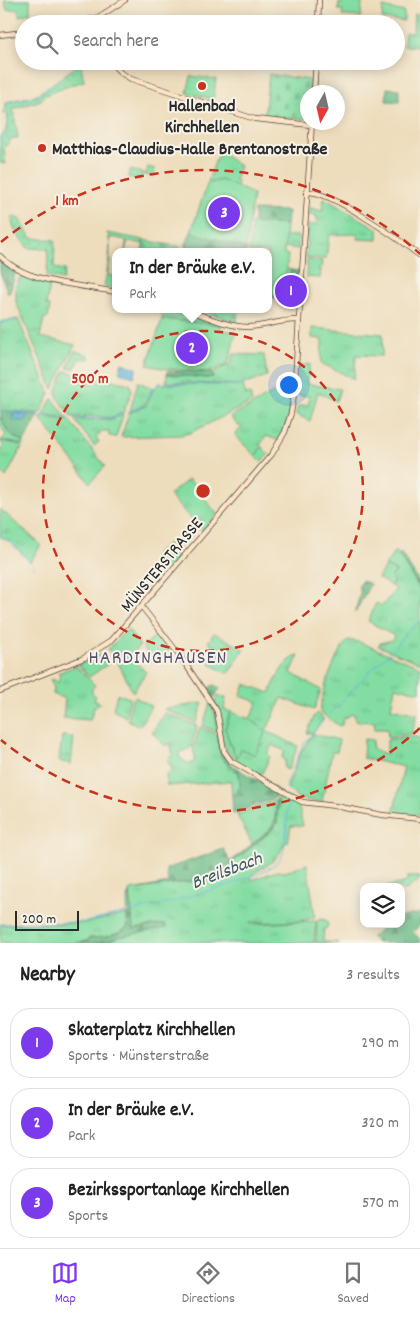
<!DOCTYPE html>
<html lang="en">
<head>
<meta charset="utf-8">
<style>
	:root { --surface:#fff; --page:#f6f6f6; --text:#222; --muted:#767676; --line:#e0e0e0; --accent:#7c3aed }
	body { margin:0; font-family:Dekko,sans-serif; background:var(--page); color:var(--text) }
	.controls { position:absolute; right:15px; bottom:15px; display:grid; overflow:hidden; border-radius:10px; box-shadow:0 2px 12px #0003 }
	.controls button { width:45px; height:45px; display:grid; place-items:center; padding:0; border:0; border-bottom:1px solid var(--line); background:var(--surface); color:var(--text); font:25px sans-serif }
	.compass { position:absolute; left:300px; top:85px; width:45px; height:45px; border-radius:50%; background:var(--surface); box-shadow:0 2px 12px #0003; rotate:188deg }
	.scale { position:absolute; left:15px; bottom:12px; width:64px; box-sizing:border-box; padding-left:5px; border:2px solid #2b2b2b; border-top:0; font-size:14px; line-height:18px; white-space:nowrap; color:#2b2b2b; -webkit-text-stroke:4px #f7f3e8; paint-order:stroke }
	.you { position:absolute; left:288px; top:384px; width:18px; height:18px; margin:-12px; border:4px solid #fff; border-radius:50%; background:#1a73e8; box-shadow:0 0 0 8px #1a73e833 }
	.badge { display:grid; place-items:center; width:32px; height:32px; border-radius:50%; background:var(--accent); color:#fff; font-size:16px; font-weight:700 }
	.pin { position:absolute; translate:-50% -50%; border:2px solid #fff; box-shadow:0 1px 5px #0006 }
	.popup { position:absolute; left:112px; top:248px; width:160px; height:65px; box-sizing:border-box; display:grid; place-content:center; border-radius:10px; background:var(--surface); filter:drop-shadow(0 1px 4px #0005); font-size:16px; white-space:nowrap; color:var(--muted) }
	.popup b { font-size:19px; color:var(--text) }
	.popup::after { content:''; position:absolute; left:50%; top:100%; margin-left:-10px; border:10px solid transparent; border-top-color:var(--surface) }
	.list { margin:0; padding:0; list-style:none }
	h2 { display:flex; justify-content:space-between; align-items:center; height:65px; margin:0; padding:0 20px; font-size:21px }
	h2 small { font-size:16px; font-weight:400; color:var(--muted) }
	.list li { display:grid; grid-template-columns:32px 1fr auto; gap:15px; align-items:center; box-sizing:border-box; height:70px; margin:0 10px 10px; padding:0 10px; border:1px solid var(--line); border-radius:20px }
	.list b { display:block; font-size:19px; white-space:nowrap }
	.list p { margin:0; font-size:16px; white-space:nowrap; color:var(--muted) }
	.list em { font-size:16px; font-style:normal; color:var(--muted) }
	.icon { flex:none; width:28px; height:28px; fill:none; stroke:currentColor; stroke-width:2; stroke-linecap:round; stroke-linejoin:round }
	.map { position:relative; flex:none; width:420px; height:943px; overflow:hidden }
	.search { position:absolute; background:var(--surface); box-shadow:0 2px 12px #0003; left:15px; right:15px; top:15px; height:55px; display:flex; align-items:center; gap:12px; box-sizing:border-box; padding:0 18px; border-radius:28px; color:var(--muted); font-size:19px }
	.sheet { height:305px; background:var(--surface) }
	nav { display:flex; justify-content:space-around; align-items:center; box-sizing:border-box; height:70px; border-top:1px solid var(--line); background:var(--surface); font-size:14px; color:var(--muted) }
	nav a { display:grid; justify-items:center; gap:2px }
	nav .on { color:var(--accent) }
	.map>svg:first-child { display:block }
	.grass { fill:url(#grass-tufts); stroke:#578466 }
	.forest { fill:url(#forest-firs); stroke:#4a745a }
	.cemetery { fill:url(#cemetery-stones); stroke:#578466 }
	.park { fill:url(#park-dots); stroke:#578466 }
	.garden { fill:#83dda2; stroke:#578466 }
	.water { fill:url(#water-ripples); stroke:#446f82 }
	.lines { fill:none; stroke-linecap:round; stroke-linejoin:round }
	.stream { stroke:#5eb3da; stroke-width:1 }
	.secondary-casing { stroke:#484641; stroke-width:6 }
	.secondary { stroke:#fee4c6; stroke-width:4.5 }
	.ring { fill:none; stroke:#c8321e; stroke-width:2.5; stroke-dasharray:9 6 }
	.poi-dot { fill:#c8321e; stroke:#f7f3e8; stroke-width:2 }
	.labels { text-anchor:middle; stroke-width:4; stroke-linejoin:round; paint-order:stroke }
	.poi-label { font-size:18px; font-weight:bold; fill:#2b2b2b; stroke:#f7f3e8 }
	.street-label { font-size:18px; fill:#2b2b2b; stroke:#f7f3e8 }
	.water-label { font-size:19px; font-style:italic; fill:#3d5b68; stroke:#f7f3e8 }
	.quarter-label { font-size:20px; letter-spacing:1px; fill:#59516a; stroke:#f7f3e8 }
	.centre { fill:#c8321e; stroke:#f7f3e8; stroke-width:2.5 }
	.ring-label { font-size:15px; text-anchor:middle; font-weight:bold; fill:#c8321e; stroke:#f7f3e8; stroke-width:4; stroke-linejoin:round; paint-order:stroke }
</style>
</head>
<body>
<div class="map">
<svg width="420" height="943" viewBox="0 0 420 943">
	<defs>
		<pattern id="grass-tufts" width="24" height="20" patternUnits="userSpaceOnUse" patternTransform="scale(1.25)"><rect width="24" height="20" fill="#83dda2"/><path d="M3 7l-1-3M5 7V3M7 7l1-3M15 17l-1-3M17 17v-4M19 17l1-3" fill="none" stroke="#71be8c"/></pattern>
		<pattern id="forest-firs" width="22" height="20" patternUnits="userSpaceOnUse" patternTransform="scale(1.25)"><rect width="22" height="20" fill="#6abc88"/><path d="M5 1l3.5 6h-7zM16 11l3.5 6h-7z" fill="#57996f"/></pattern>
		<pattern id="cemetery-stones" width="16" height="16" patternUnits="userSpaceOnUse" patternTransform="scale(1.25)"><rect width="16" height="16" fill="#83dda2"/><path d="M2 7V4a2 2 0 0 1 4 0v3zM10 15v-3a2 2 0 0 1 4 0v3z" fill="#71be8c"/></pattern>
		<pattern id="park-dots" width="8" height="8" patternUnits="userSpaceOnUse" patternTransform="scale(1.25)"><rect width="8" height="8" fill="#83dda2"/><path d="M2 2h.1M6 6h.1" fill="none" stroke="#71be8c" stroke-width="1.8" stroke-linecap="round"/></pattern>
		<pattern id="water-ripples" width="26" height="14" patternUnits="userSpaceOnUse" patternTransform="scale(1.25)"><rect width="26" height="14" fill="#5eb3da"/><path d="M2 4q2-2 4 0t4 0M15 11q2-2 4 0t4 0" fill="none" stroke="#4e92b1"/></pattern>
	</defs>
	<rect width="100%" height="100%" fill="#f7f3e8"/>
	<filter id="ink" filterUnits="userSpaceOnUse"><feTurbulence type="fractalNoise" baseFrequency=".02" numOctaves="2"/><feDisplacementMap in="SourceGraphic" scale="10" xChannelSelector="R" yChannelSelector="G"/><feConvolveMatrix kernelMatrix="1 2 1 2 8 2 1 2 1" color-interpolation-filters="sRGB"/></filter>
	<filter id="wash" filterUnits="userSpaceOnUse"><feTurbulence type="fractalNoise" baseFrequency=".0096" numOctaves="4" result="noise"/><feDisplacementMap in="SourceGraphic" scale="20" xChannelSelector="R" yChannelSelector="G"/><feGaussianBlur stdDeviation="1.12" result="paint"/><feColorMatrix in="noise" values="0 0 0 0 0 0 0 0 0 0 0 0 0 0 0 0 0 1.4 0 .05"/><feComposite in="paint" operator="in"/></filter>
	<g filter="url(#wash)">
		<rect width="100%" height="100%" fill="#eeddbc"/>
		<g class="grass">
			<polygon points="4,0 30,0 30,13 19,16 18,9 7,10"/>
			<polygon points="345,0 362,2 361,17 342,16 343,10 338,10 339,3 343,3"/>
			<polygon points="383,7 404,12 404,21 382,19"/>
			<polygon points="414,14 420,15 420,47 404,46 405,33 413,33"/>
			<polygon points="220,152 240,166 235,181 238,183 236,187 222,180 212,183 208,182 218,153"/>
			<polygon points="324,198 378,229 378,240 358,239 358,235 355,234 329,235 326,259 306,258 308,225 315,225 317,224 317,216 309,215 310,208 322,211"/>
			<path d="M107,233L144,240L143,244L128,241L125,252L126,240L110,237V262L108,275L113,276L116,281V290L104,286C107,274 113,242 107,233Z"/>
			<polygon points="285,236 299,236 298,249 284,247"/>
			<polygon points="307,260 322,261 320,278 306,277"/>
			<polygon points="286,268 296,272 295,288 288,288 288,277 286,276 285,278"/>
			<polygon points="21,276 51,282 46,305 50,306 48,318 44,318 40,337 75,345 53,389 16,302 16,286"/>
			<polygon points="164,309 176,309 222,323 221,325 162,319"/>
			<polygon points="18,319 50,394 40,413 0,410 0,322"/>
			<polygon points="312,328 383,334 382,356 356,355 354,379 321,363 322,340 321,339 312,338"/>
			<polygon points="75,351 89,355 89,359 80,358 75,368 67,368"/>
			<polygon points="234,354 264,355 267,376 240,385 166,382 167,374 206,378 213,377 212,374 230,364"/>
			<polygon points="310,364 307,384 340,389 336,401 318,392 310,421 296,414 298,406 309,404 309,396 297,395 299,366"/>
			<path d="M65,371L73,373L75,378L77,379L79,382L93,384V376L130,384L132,391L123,413L110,418L91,416L72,417C55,394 52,398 65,371Z"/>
			<polygon points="138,382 153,388 144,405 130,411"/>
			<path d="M291,383H293C291,401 290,426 277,440L266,436L260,445L262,447L255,456L235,435L242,427L237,425L230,417Z"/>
			<polygon points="159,384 243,385 246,395 250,394 252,402 190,433 181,435 121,437 129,413 146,406 154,388"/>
			<polygon points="52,399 53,399 67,418 43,414"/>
			<polygon points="43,415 59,419 68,419 105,466 90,483 41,419"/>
			<polygon points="123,415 116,437 109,436 109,431 103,431 96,437 99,442 94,446 74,419 110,419"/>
			<polygon points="0,417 13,437 24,442 23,445 1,440 6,436 0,425"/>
			<polygon points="0,441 18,444 22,447 6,477 0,471 0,455 3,452 0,449 4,446"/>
			<polygon points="189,479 217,514 202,531 169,495"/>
			<polygon points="0,509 41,545 30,562 11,542 0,537"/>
			<polygon points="168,543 177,557 176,562 170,571 156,553"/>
			<polygon points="394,552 397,552 420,589 420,663 378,646 380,643 392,640 394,636 368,621 376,603 382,606 396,589 391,586 394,581 391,578 396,571 385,566"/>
			<polygon points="128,629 140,646 129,655 146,672 134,691 132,691 118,662 108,649"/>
			<polygon points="160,633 171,649 154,661 151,661 143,646"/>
			<polygon points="214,633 244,649 228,674 210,664 218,649 208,642"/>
			<path d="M348,640L359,642L420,667V692L395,687L391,708L417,714L412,733L388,738L387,729H374L375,722L355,721V715L352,714L343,719L342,725L339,726L320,712C322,690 334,657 348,640Z"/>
			<polygon points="100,655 108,664 89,677 78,665"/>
			<path d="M299,655L291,673L321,690L314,710L282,698L266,731L298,746L288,770L284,768L285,761L282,757L285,751L272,745L267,754L270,756L261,776C252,770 241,766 234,759C220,746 218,720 214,703L218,696L226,697L224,709L231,712L225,729L231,746L237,757L241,748L266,731L250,719L258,702L240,696L245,684L270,693C277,677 282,662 299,655Z"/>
			<polygon points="76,666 95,685 91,690 93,691 91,693 96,696 94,700 100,703 94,708 90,720 63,718 65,699 53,694 54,688 50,679 55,680 58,683 60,674 57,673"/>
			<polygon points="117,694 130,698 126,717 113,710"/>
			<polygon points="135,697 151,706 140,726 128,720 132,700"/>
			<polygon points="203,703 196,723 164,709"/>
			<polygon points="210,703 216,718 217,732 203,726"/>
			<path d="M165,713L197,726L191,747L184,752L183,750L178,754L182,760L189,764L194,762L195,758L193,748L200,727L218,735C218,757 221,760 239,773L241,787L232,795L231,781L167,786L166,774L171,771L172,767L167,761L173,754L170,743L165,746L152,732Z"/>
			<polygon points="317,713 324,719 313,733 307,733 314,716"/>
			<polygon points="313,734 339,740 337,752 332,752 322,802 299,799 287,788 302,750"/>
			<polygon points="62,736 74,737 71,764 59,761"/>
			<polygon points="410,736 420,738 420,815 393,814 404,767 363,758 364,739 373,740 372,747 374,748 373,750 387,754 387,740"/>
			<path d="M282,794L298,804L303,826H291L288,842L284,843C278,862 266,865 251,875L252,880L277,871L285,872L307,864L315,916C306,924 263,922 250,922L251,924L316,921L314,943H0V925L86,923L126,914L128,927C115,938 96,938 81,942L133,932L130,890L207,879L234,861L271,831L277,823L278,799Z"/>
			<path d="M276,800C276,829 273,826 252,844L237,815Z"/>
			<polygon points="407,877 420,877 420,879 415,884 410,886 408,889 401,890 401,887 385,887 407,882"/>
			<polygon points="320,919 326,920 328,923 327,928 324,929 323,940 325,942 338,943 316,943 317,921"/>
		</g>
		<g class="forest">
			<polygon points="387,88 399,89 399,102 386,101"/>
			<polygon points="254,210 288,211 286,225 254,223"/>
			<polygon points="191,232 246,248 246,252 206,252 185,247"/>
			<polygon points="0,259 15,274 10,292 8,294 0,272"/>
			<polygon points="291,270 300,271 298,299 268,297 268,296 293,297 296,273 290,272"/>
			<polygon points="167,371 212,373 213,377 206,378 167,374"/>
			<path d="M0,411L39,415L24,442C21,440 16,439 13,437C7,432 0,419 0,411Z"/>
			<polygon points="401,553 420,583 420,589 399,555"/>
			<polygon points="362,580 370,584 355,613 361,589 358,588"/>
			<polygon points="214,685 220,688 212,701 205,690"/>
			<path d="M218,735C219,740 219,746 221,750C231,770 256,779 275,788L279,792L274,798L233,814L232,795L240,787L239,773C222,760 218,757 218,735Z"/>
			<polygon points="278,799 277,823 271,831 234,861 207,879 139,889 168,883 166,869 224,849 230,862 271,829 275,823 276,800"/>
			<path d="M130,890L133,929L165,924L166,928L118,937L103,943H75L88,941L89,938C103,937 117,937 128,927L127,898Z"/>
			<polygon points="420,913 420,925 413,932 420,939 420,943 377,943 371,937 381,930 381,924 401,924 401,917"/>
		</g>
		<g class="cemetery">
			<polygon points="269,74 311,80 310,92 308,92 307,119 264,117"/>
			<polygon points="144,240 180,247 178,252 142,252"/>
			<polygon points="195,309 238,309 237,322"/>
		</g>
		<g class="park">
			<polygon points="86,61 83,63 81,66 84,81 53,91 53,92 46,95 41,100 13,109 18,138 11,139 4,148 6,164 0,163 0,136 5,133 8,119 7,113 2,113 6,108 6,102 37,95 82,62"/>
			<polygon points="148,167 155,169 153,177 142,174 140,180 128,177 130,170 146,174"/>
			<path d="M12,217L20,219L27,232L32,238L55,240L54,268L65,270L63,280L47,276L48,249L28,248C21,239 11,229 12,217Z"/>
		</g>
		<g class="garden">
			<polygon points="191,76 216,79 213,99 187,93"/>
			<polygon points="222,180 253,194 246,248 191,232 208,182 211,183"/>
			<polygon points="252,223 286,225 284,254 288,255 284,295 288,296 288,288 295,288 293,297 268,296 268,252 249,252"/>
			<polygon points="162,319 221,325 221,330 236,332 230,357 227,365 209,372 167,369 147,365"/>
			<polygon points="262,447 269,454 261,462 255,456"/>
			<polygon points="385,566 396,571 391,578 394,580 391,586 378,578"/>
			<polygon points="231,712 250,719 266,731 255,755 241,749 237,758 231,746 225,729"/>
		</g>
		<g class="water">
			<polygon points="122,363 137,368 134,377 119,372"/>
			<polygon points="13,413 27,414 28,416 25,421 13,420"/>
		</g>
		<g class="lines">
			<g class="stream">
				<polyline points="8,103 32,99 60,83"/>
				<polyline points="8,115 9,131"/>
				<polyline points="0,141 9,132"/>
				<polyline points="0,323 18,320"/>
				<polyline points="0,411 39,414"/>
				<polyline points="129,412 146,405 154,388 159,383 240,386 249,382"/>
				<polyline points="44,415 68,418"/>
				<polyline points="74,418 110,419 123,414"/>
				<polyline points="0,537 11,542 30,562"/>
				<polyline points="33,566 35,568"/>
				<polyline points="391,652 406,633 420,621"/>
				<polyline points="327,717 373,668 389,654"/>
				<polyline points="286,785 303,745 323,721"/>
				<polyline points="286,787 289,791"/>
				<path d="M177,900C198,893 274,876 282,856C287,843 287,813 288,798"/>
				<polyline points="131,912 175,901"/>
				<polyline points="0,924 86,922 128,912"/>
			</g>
		</g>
	</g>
	<g filter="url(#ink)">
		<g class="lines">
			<defs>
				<g id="secondary">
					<polyline points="69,24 97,18 125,0"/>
					<polyline points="318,24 319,0"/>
					<polyline points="0,35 24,32"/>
					<polyline points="109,61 121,73 131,79 255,119 311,125"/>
					<polyline points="314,92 316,61"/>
					<path d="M307,192C330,190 400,240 420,256"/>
					<path d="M0,256C26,283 80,285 116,292"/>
					<path d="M185,309C205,316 228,327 249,327C267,326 282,319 299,320"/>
					<polyline points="142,607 178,653 217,711 224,751 231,761 302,802 335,806 382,815 420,819"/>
					<polyline points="0,691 84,658 112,640 272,454 285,432 291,413 294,395 312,122"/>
				</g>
			</defs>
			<use href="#secondary" class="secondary-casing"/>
			<use href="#secondary" class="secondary"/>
		</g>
	</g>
	<g class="ring">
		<circle cx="203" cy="491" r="160"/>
		<path d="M420 728A321 321 0 0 1 1 740M1 242A321 321 0 0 1 420 254"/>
	</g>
	<g class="poi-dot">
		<circle cx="202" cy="86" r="5"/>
		<circle cx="42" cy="148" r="5"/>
	</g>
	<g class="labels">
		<g class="poi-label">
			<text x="202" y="111">Hallenbad<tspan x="202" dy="21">Kirchhellen</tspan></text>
			<text x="52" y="154" text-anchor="start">Matthias-Claudius-Halle Brentanostraße</text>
		</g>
		<g class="street-label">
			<text transform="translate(161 564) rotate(-50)" y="6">MÜNSTERSTRASSE</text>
		</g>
		<g class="water-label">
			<text transform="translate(226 869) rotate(-21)" y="7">Breilsbach</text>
		</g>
		<g class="quarter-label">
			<text x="158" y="663">HARDINGHAUSEN</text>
		</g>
	</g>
	<circle cx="203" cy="491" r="8" class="centre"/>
	<g class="ring-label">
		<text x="67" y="205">1 km</text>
		<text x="90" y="383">500 m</text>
	</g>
</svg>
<div class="controls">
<button><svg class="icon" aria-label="layers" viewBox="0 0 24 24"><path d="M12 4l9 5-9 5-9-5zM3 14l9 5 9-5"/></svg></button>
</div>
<svg class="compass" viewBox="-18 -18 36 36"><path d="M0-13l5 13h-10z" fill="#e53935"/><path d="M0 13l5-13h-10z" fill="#767676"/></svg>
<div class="scale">200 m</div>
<div class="you"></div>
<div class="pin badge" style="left:291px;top:291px">1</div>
<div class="pin badge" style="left:192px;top:348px">2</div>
<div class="popup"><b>In der Bräuke e.V.</b>Park</div>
<div class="pin badge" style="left:224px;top:213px">3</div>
<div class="search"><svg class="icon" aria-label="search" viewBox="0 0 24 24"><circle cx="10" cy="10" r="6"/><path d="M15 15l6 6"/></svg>Search here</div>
</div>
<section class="sheet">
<h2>Nearby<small>3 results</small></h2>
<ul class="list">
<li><span class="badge">1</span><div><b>Skaterplatz Kirchhellen</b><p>Sports · Münsterstraße</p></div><em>290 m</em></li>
<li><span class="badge">2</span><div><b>In der Bräuke e.V.</b><p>Park</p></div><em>320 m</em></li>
<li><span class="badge">3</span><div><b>Bezirkssportanlage Kirchhellen</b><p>Sports</p></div><em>570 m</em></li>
</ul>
</section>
<nav>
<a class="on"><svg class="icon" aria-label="map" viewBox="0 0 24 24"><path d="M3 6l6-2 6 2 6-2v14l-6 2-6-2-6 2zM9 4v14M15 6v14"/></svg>Map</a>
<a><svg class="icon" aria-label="directions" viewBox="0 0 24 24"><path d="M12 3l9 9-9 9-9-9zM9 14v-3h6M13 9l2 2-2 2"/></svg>Directions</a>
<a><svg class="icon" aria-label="saved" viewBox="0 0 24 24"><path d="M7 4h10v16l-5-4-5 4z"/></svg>Saved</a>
</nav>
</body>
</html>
